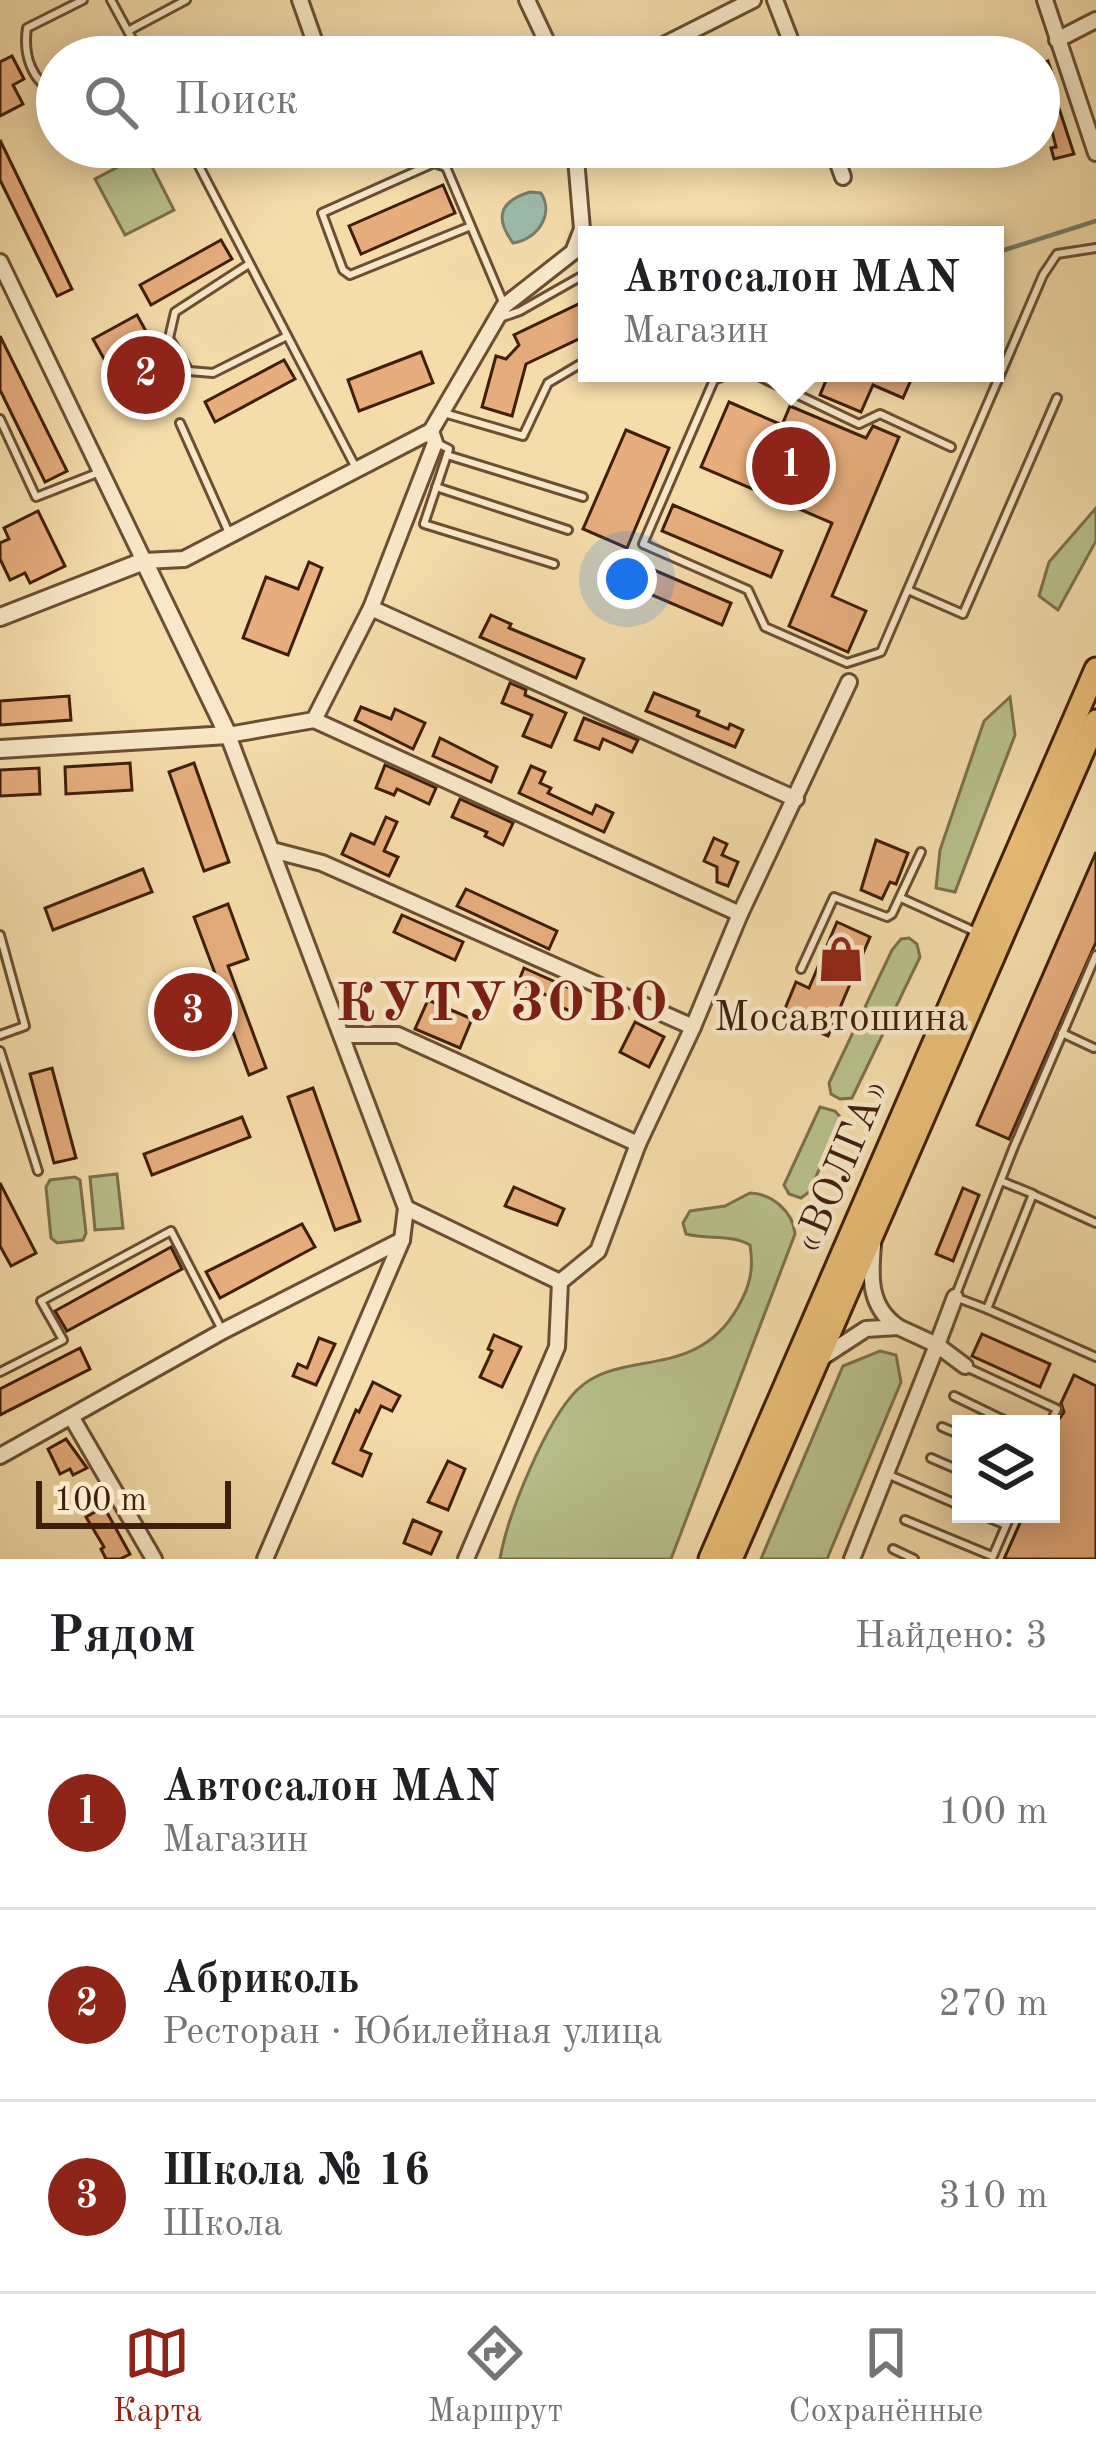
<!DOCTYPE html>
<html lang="ru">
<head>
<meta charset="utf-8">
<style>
	:root { --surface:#fff; --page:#f6f6f6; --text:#202124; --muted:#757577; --line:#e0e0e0; --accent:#8f2418 }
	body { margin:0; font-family:"Old Standard TT",serif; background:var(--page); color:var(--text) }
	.controls { position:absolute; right:36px; bottom:36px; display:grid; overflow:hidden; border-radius:0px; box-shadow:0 6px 30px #0003 }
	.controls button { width:108px; height:108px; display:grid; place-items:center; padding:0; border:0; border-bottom:3px solid var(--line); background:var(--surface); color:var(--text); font:60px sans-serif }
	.scale { position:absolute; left:36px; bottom:30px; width:195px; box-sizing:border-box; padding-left:12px; border:6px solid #3f1e0b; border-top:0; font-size:33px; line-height:42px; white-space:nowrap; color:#3f1e0b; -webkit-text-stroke:9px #f8e8c8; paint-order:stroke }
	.you { position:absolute; left:627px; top:579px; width:42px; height:42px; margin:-30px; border:9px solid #fff; border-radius:50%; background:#1a73e8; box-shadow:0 0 0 18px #1a73e833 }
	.badge { display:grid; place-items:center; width:78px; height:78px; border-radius:50%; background:var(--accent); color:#fff; font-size:39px; font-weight:700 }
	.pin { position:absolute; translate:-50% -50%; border:6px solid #fff; box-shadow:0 3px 12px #0006 }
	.popup { position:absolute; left:578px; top:226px; width:426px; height:156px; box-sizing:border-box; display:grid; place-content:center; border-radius:0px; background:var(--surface); filter:drop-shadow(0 3px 9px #0005); font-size:39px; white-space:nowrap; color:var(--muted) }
	.popup b { font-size:45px; color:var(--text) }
	.popup::after { content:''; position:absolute; left:50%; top:100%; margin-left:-24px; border:24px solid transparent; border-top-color:var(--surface) }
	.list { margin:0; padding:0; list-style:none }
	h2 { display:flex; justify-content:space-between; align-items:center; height:156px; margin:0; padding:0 48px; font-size:51px }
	h2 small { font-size:39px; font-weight:400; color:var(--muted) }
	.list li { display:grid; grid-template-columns:78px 1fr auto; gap:36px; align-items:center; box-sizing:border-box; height:192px; padding:0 48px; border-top:3px solid var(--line) }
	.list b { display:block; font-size:45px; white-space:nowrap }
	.list p { margin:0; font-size:39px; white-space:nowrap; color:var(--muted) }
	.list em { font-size:39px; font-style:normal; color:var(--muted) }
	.icon { flex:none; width:66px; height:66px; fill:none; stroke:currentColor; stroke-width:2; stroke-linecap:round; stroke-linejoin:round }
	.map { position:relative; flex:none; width:1096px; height:1559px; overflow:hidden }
	.search { position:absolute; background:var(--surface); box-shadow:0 6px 30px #0003; left:36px; right:36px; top:36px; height:132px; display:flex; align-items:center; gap:30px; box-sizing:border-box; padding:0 42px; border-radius:66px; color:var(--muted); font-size:45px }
	.sheet { height:732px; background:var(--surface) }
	nav { display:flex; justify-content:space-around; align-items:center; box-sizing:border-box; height:168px; border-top:3px solid var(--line); background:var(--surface); font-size:33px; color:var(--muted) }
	nav a { display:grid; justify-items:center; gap:6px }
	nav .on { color:var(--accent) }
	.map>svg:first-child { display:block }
	.green { fill:#b8c18c; stroke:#7c704c; stroke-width:3 }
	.water { fill:#9cbbac; stroke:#777c6c; stroke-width:3 }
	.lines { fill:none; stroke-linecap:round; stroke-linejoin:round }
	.stream { stroke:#777c6c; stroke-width:4.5 }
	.building { fill:#e7ad7d; stroke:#3f1e0b; stroke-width:3 }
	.service-casing { stroke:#6c4e33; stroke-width:12 }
	.minor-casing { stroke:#6c4e33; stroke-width:20 }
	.tertiary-casing { stroke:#6c4e33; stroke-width:22 }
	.trunk-casing { stroke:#3f1e0b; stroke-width:27 }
	.service { stroke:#f8e8c8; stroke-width:6 }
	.minor { stroke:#f8e8c8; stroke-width:14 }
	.tertiary { stroke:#f8e8c8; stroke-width:16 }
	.trunk { stroke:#eabe76; stroke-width:21 }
	.labels { text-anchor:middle; stroke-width:9; stroke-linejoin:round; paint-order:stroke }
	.poi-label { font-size:42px; fill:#3f1e0b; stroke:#f8e8c8 }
	.street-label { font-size:42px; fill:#3f1e0b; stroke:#f8e8c8 }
	.district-label { font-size:54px; font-weight:bold; letter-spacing:3px; fill:#7a1f14; stroke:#f8e8c8 }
</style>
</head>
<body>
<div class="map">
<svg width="1096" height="1559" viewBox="0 0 1096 1559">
	<rect width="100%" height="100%" fill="#f5dcab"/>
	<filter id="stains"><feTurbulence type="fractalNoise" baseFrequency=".00167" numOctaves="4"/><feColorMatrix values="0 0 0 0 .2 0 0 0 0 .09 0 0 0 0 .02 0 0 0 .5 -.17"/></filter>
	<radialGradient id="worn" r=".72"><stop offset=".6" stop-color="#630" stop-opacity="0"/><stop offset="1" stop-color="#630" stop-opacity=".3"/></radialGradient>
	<g class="green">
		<polygon points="145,153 174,210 125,235 95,179"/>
		<polygon points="1096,508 1096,541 1058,610 1039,596 1049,562"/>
		<polygon points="1010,697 1015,735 955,892 936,888 940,850 984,721"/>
		<polygon points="909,938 917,944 920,957 852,1098 840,1099 831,1094 829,1083 892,950 901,939"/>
		<polygon points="820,1107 835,1111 842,1119 809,1192 801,1198 789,1194 784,1185"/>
		<polygon points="117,1174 123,1228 95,1230 90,1177"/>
		<polygon points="75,1177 80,1180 86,1233 83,1240 57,1243 51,1238 46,1187 50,1180"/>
		<path d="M750,1193C772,1194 793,1211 795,1234L671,1559H500C507,1516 546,1421 577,1390C621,1347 695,1383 738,1307C750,1286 754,1269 750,1245C732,1234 707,1240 686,1234L683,1223L690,1211L725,1206Z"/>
		<polygon points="880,1351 896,1355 901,1382 827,1559 761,1559 843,1366"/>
	</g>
	<path class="water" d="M530,192L541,193C555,215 536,240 513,243C494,217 500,201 530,192Z"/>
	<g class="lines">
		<polyline class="stream" points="995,253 1096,221"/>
	</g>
	<g class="building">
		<polygon points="12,56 24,79 13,85 23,104 0,116 0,62"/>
		<polygon points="1048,61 1055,82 1051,84 1074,154 1054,159 1051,148 1056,147 1050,123 1039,126 1039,64"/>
		<polygon points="0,140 72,289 57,296 0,180"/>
		<polygon points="443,185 455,213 361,254 349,226"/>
		<polygon points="221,240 232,259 151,305 140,285"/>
		<polygon points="587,300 587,335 526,364 512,416 482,407 496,356 506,359 519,345 514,335"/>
		<polygon points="137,315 173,380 129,404 93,339"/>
		<polygon points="0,336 67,471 45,482 0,390"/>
		<polygon points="421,352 433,383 359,411 348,380"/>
		<polygon points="284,360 295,379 215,422 205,402"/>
		<polygon points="829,373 914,373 903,398 873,385 861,412 820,395"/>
		<polygon points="729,402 782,425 790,406 866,438 873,426 899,437 832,596 866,611 848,652 789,626 832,523 701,467"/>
		<polygon points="626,430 669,448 627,548 583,529"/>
		<polygon points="673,505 782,551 771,577 662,531"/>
		<polygon points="38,511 65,566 30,583 25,573 10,580 0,559 0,543 9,539 4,528"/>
		<polygon points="309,562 322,568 288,655 243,638 266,577 298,589"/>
		<polygon points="647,567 731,603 722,625 638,589"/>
		<polygon points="491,615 511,624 509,628 584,659 576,678 480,637"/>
		<polygon points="510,683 526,690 525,695 566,713 551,747 523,736 532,715 502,703"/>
		<polygon points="654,693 699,711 697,716 728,729 730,724 743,730 735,747 646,711"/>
		<polygon points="69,696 71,720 0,725 0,701"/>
		<polygon points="361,707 391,719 395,709 425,723 413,749 355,720"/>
		<polygon points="584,718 638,740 632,752 603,739 599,749 575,740"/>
		<polygon points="440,738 497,767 491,782 433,756"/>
		<polygon points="130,763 132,790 66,794 65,767"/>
		<polygon points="194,763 229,862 204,871 169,772"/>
		<polygon points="385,765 436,788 429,804 397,789 394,795 376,788"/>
		<polygon points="531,766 545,772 540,783 551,788 548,793 592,814 596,805 613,813 604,832 519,793"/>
		<polygon points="39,768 40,794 0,796 0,770"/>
		<polygon points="460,799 513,823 503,845 485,836 487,832 452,817"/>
		<polygon points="386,817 397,822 384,851 398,857 389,876 342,854 351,834 374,844"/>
		<polygon points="714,838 727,844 722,855 738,862 728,886 717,882 717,867 704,861"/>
		<polygon points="876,840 908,853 896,884 890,882 882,899 861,890"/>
		<polygon points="1096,852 1096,942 1009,1139 977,1125"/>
		<polygon points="143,869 152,892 53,930 45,908"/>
		<polygon points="466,889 557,931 549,949 457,906"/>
		<polygon points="228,904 248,959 228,966 266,1068 249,1075 226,1013 163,1037 152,1008 219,984 194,917"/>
		<polygon points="402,915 463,942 455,960 394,932"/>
		<polygon points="837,922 870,937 828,1036 782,1016 796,982 809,988"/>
		<polygon points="524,968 578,992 570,1011 549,1002 551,997 518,983"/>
		<polygon points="428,1000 472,1019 460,1048 415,1029"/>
		<polygon points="635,1022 664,1037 649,1067 620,1052"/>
		<polygon points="52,1068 76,1158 54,1163 30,1074"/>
		<polygon points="313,1088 360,1221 335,1230 288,1097"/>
		<polygon points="242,1117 250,1137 152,1175 144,1154"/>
		<polygon points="0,1183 36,1253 11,1266 0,1246"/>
		<polygon points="514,1187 564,1209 557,1225 505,1206"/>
		<polygon points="963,1188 979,1195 953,1261 936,1254"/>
		<polygon points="302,1224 315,1247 220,1298 206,1272"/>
		<polygon points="171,1247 182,1269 67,1331 55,1311"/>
		<polygon points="982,1334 1050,1364 1040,1387 972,1356"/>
		<polygon points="494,1335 521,1347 502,1387 480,1377 492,1351 488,1349"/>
		<polygon points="319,1338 335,1344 316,1385 293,1376 298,1364 307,1368"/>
		<polygon points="80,1348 90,1369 0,1415 0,1389"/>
		<polygon points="1074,1375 1096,1386 1096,1559 1004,1559 1024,1514 1051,1514 1051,1431 1064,1412 1061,1403"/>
		<polygon points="373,1382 400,1396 392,1411 381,1406 361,1450 371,1454 362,1476 333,1463 356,1410 359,1412"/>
		<polygon points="66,1439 87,1468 73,1475 70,1469 60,1474 48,1449"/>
		<polygon points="448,1461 465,1469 448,1510 428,1502"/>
		<polygon points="104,1507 130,1554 120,1559 106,1559 101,1549 104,1547 86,1517"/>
		<polygon points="413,1520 441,1532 431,1554 404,1543"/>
	</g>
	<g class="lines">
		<defs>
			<g id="service">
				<polyline points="111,0 142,57"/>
				<polyline points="128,31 186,0"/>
				<path d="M57,93C31,82 23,54 27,28L83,0"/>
				<polyline points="189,147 356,468"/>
				<polyline points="471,226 350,275 343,270 322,213 434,163 446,167 503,302"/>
				<polyline points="249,264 175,312 169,338 189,371 213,373 287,336"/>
				<polyline points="500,318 520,311 587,273"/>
				<polyline points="731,373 714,380 643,544 748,590 765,627 847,663 881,652 1043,275 1057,254 1096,248"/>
				<polyline points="752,373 859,424 880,414 951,447"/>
				<polyline points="444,413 523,436 548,383 587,360"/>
				<polyline points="0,419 36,497 100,472"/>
				<polyline points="180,423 229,533"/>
				<polyline points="439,444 449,449 424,524 554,564"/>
				<polyline points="447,455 583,497"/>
				<polyline points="436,487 568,530"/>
				<polyline points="908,590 963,614 1057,398"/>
				<polyline points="901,898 976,932"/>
				<polyline points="0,935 25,1026 0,1035"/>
				<polyline points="801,969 834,897 887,917 892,914 921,852"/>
				<polyline points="1062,1033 1094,1048"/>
				<polyline points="0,1051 38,1171"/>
				<polyline points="1001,1181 1033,1194 987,1309 955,1297 1013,1149 1096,955"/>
				<polyline points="1034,1195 1096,1223"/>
				<polyline points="987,1309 1096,1357"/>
				<polyline points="966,1367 1057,1409 1050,1424"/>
				<polyline points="0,1372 63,1340 41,1301 171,1231 222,1330"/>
				<polyline points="954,1396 1012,1424"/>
				<polyline points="942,1427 961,1435"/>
				<polyline points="931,1458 961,1471"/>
				<polyline points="887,1474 961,1506"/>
				<polyline points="980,1514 1006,1525"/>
				<polyline points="905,1520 992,1556"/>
				<polyline points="893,1549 914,1559"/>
				<polyline points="993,1556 1011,1514"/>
			</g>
			<g id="minor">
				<polyline points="300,0 320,57"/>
				<polyline points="527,0 554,57"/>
				<polyline points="775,0 797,57"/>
				<polyline points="1045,0 1096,153"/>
				<polyline points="1057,40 1096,20"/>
				<polyline points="640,57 753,0"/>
				<polyline points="832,147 843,177"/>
				<polyline points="0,262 144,561 184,559 431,431 504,306 573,252 582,229 575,147"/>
				<polyline points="371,608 796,799"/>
				<polyline points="314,720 740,914"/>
				<polyline points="272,850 322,863 693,1027"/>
				<polyline points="342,1035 398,1035 638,1144"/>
				<polyline points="406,1208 560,1282"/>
				<polyline points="898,1327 937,1345 955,1297"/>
				<path d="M823,1357L866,1329L898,1327C869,1307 870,1278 873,1246"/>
				<polyline points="72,1418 154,1559"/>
				<polyline points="0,1456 223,1331 402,1240"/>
				<polyline points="265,1559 402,1240 406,1208 228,735 314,720 371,608 435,443 431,431"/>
				<polyline points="466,1559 557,1347 560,1282 598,1251 638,1144 693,1027 740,914 849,682"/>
				<polyline points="852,1559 937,1345 965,1366"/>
			</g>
			<polyline id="tertiary" points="0,617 144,561 228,735 0,749"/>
			<g id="trunk">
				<polyline points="710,1559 1096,669"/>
				<polyline points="731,1559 1096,721"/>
			</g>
		</defs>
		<use href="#service" class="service-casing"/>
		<use href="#minor" class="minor-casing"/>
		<use href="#tertiary" class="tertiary-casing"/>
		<use href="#trunk" class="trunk-casing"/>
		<use href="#service" class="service"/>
		<use href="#minor" class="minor"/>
		<use href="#tertiary" class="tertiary"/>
		<use href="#trunk" class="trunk"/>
	</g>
	<defs>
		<symbol id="shop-bare" viewBox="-9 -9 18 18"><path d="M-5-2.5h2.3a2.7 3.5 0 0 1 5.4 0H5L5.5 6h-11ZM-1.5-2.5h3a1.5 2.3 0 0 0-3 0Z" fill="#8f2418" stroke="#f8e8c8" stroke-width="2.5" paint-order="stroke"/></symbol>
	</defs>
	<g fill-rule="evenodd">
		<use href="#shop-bare" x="808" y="926" width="66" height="66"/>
	</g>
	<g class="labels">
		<g class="poi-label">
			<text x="841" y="1030">Мосавтошина</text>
		</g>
		<g class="street-label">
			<text transform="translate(839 1165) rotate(-67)" y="15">«ВОЛГА»</text>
		</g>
		<g class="district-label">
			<text x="503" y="1020">КУТУЗОВО</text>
		</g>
	</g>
	<rect width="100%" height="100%" filter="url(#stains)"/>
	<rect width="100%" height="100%" fill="url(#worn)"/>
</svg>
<div class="controls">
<button><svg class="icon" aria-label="layers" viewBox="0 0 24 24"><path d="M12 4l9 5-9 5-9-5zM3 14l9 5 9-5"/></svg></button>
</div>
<div class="scale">100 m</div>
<div class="you"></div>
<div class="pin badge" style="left:791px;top:466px">1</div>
<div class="popup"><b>Автосалон MAN</b>Магазин</div>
<div class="pin badge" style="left:146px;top:375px">2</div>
<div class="pin badge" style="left:193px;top:1012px">3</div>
<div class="search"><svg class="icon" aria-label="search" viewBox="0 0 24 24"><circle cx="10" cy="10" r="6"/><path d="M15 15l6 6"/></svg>Поиск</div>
</div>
<section class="sheet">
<h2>Рядом<small>Найдено: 3</small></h2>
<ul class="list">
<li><span class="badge">1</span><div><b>Автосалон MAN</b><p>Магазин</p></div><em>100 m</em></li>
<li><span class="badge">2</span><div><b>Абриколь</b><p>Ресторан · Юбилейная улица</p></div><em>270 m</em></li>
<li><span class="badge">3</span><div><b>Школа № 16</b><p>Школа</p></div><em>310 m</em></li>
</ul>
</section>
<nav>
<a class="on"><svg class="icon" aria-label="map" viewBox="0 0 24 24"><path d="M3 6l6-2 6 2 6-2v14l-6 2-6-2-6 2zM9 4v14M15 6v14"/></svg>Карта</a>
<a><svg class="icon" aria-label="directions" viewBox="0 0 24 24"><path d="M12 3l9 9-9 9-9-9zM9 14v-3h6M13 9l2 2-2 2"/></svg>Маршрут</a>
<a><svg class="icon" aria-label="saved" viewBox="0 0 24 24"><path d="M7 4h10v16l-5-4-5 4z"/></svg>Сохранённые</a>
</nav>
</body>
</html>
